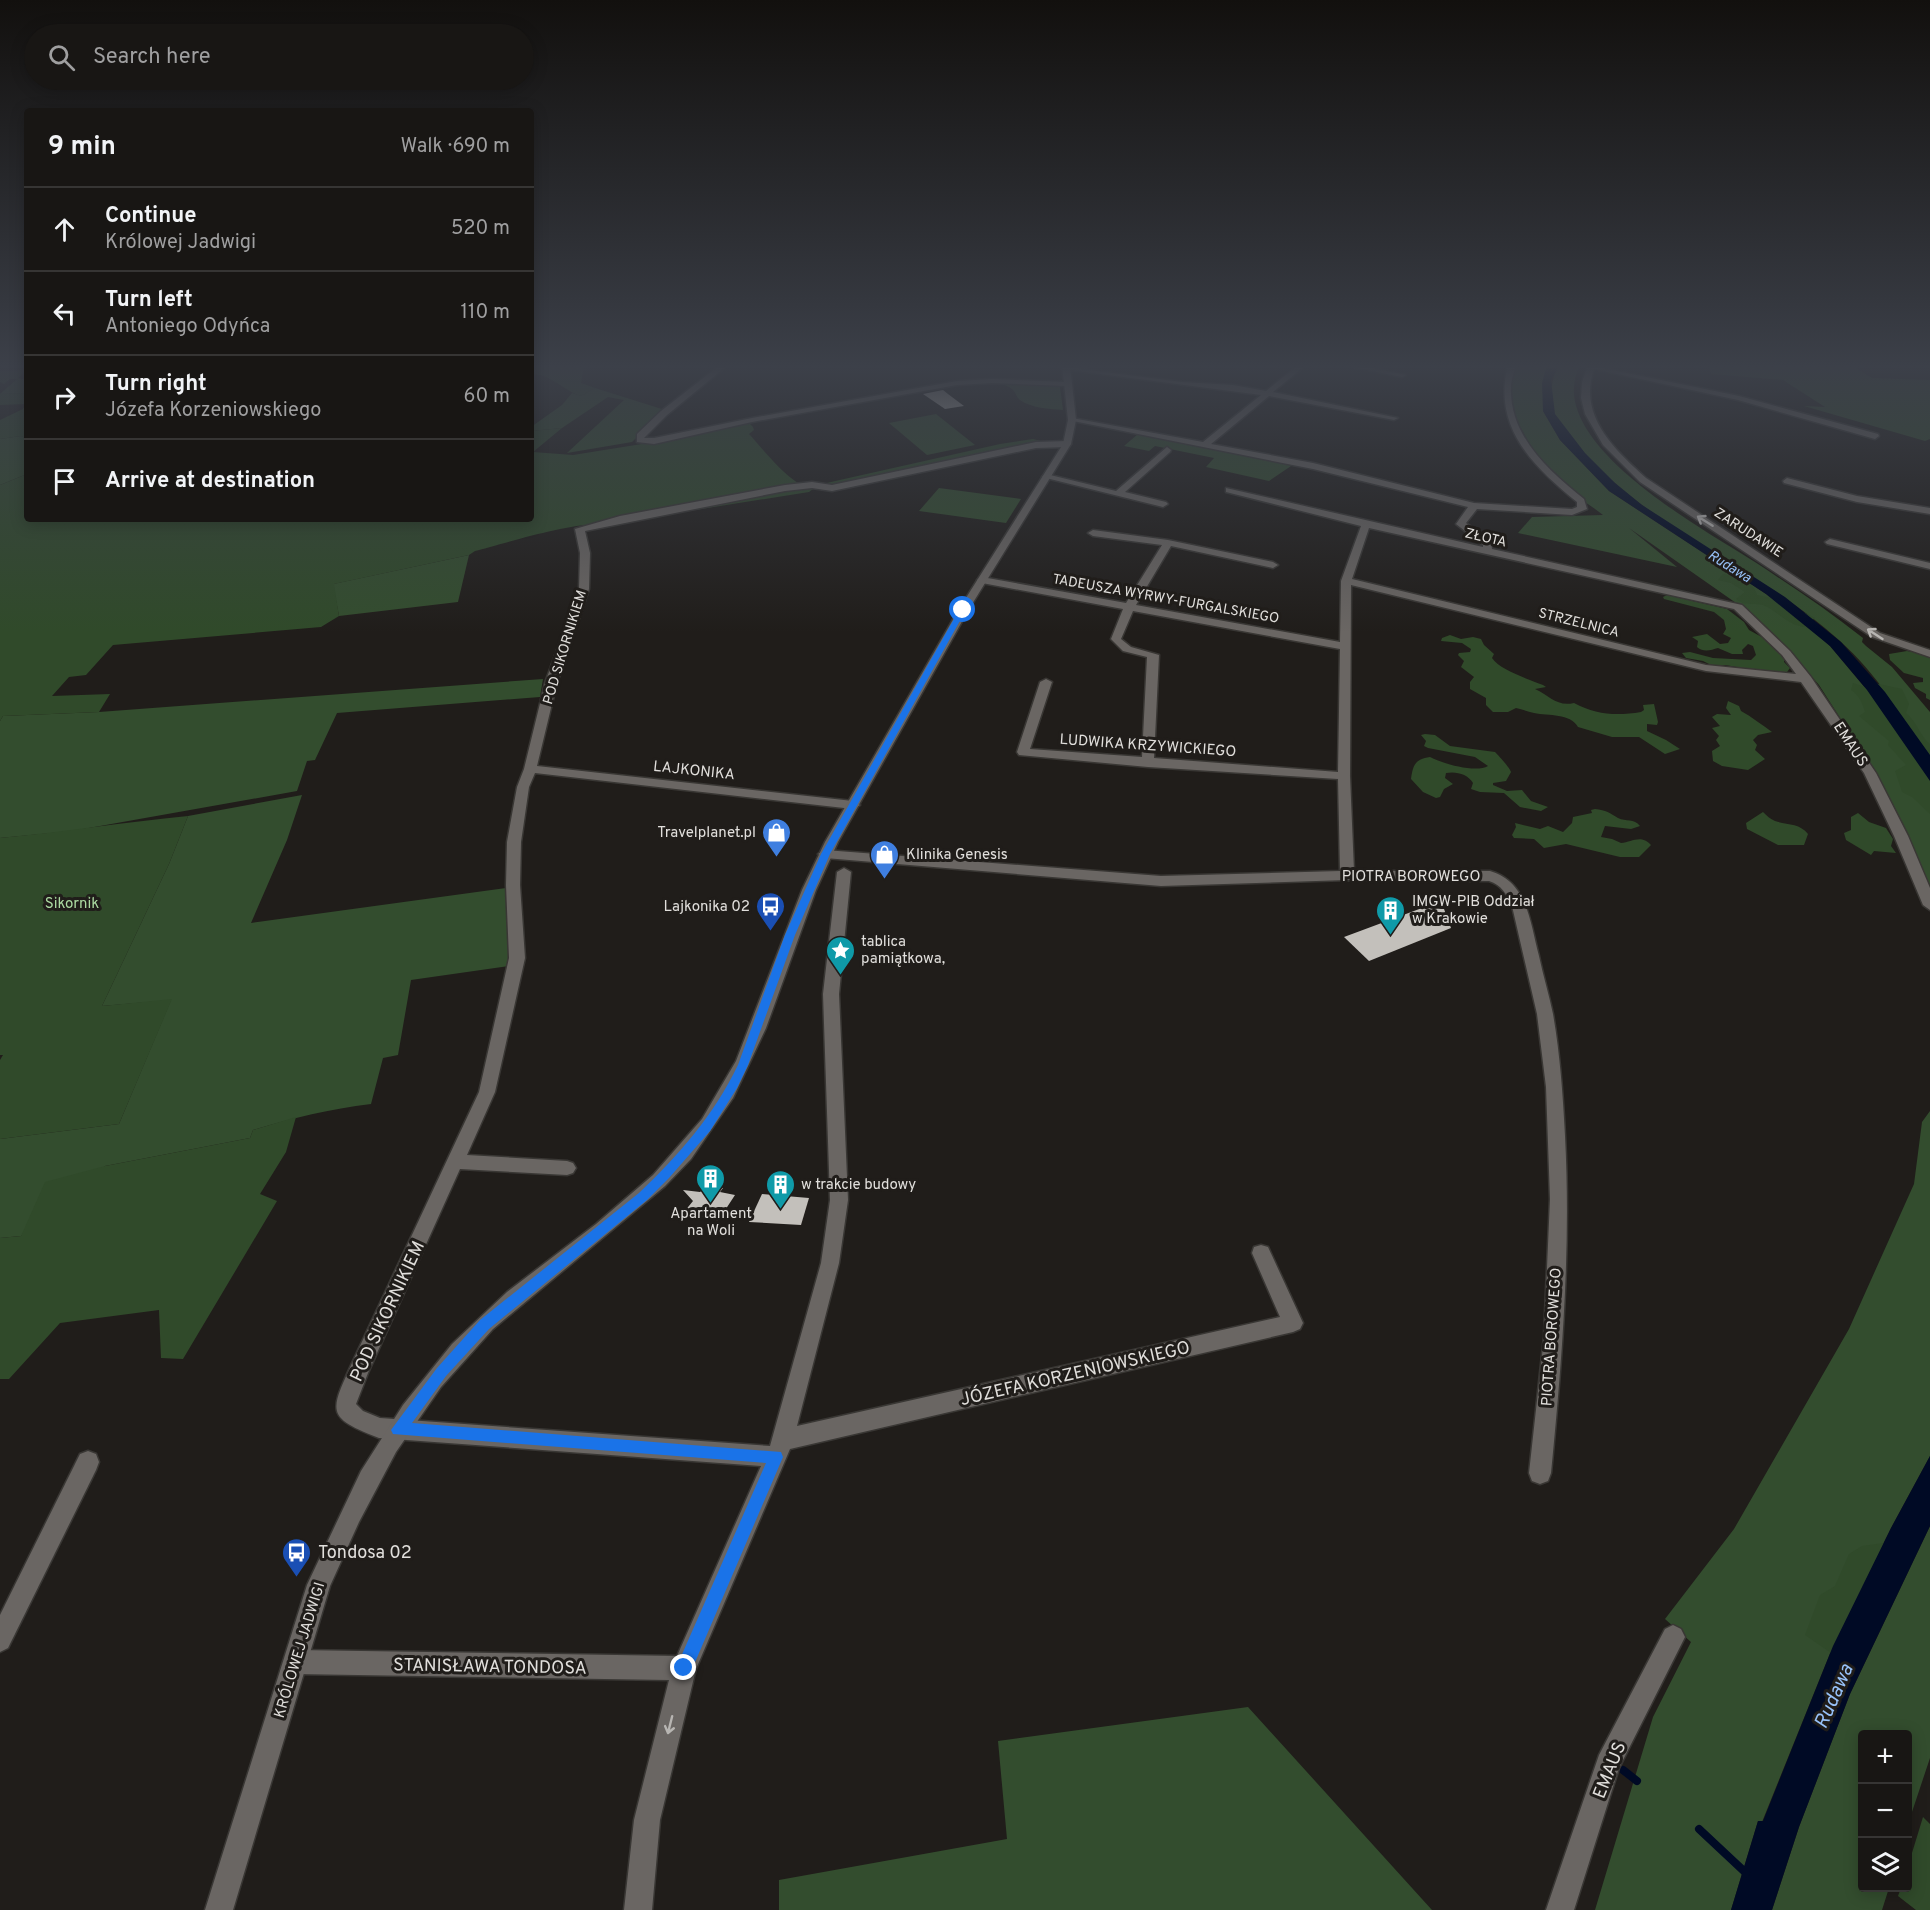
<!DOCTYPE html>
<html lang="en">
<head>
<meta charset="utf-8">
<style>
	:root { --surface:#181614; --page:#252322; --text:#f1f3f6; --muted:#9f9fa0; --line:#363534 }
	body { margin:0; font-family:Overpass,sans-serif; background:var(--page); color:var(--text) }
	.controls { position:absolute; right:18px; bottom:18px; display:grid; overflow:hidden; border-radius:6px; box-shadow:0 3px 15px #0003 }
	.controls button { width:54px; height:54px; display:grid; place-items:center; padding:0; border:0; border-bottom:2px solid var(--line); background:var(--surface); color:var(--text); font:30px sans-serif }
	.stop { position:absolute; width:18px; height:18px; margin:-14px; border:4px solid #1a73e8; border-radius:50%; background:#fff }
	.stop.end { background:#1a73e8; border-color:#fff; box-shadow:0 2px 6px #0008 }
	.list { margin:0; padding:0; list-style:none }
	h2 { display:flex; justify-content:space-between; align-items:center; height:78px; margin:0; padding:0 24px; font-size:26px }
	h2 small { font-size:20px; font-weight:400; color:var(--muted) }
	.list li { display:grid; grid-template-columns:39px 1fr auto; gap:18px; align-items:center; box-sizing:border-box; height:84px; padding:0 24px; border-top:2px solid var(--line) }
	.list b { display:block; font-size:22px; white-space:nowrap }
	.list p { margin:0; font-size:20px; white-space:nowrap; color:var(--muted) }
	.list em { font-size:20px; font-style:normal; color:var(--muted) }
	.icon { flex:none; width:33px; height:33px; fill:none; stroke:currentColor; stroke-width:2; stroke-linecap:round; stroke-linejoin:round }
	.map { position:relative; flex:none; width:1930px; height:1910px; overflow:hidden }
	.search { position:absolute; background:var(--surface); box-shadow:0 3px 15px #0003; left:24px; top:24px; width:510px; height:66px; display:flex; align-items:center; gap:15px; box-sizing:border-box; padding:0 21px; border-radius:33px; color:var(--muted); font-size:22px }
	.panel { position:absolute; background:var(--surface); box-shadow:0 3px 15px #0003; left:24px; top:108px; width:510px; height:414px; border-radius:6px }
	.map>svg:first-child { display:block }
	.green { fill:#334d2e }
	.forest { fill:#304a2a }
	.water { fill:#000a25 }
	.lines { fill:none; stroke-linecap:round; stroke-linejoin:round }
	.stream { stroke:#000a25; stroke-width:8 }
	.building { fill:#c3c0bb }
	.minor-casing { stroke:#393734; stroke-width:3 }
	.tertiary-casing { stroke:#393734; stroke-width:3 }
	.minor { fill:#6a6663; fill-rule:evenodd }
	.tertiary { fill:#6a6663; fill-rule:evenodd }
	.oneway { stroke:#b7b5b2 }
	.route { fill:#1a73e8 }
	.labels { text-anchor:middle; stroke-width:6; stroke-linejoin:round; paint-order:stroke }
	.far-street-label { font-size:14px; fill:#e1dfdc; stroke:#201d1a }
	.far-water-label { font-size:14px; font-style:italic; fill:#97c1f8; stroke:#201d1a }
	.street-label { font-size:15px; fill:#e1dfdc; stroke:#201d1a }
	.poi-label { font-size:15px; fill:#e1dfdc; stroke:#201d1a; text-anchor:start }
	.park-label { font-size:15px; fill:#acdaa2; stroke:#201d1a }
	.near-street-label { font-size:18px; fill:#e1dfdc; stroke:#201d1a }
	.near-poi-label { font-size:18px; fill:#e1dfdc; stroke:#201d1a; text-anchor:start }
	.near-water-label { font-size:20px; font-style:italic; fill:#97c1f8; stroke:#201d1a }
</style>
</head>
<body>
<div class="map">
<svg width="1930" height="1910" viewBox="0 0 1930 1910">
	<rect width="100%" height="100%" fill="#201d1a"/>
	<g class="green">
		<path d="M1515,365H1549L1543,411L1560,440L1609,491L1766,594L1792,613L1830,646L1867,690L1930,781V900L1908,839L1851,735L1819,685L1797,660L1736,603L1629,528L1677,567L1518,533L1532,517L1603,515C1592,506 1579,499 1569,490C1539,466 1521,430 1505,396Z"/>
		<path d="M1559,365H1580C1540,442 1706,530 1758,564C1794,588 1829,611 1863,638L1862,642L1866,646L1892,667L1930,712V755C1902,716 1876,673 1840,641C1758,567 1646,529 1575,442C1568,434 1558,423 1554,413C1549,396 1551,380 1559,365Z"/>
		<polygon points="1708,365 1851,365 1872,378 1930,380 1930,439 1925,441 1804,406 1825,407 1783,380 1711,374"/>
		<polygon points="27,370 18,378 27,380 27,393 0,394 17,379 10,379 4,384 0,382 0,371"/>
		<path d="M996,381L1058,386L1060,387L1063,410C1050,409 1031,408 1020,400C1016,397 1016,392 1012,389C1000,380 978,383 965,385Z"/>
		<polygon points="595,388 665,410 632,442 567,453 624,400 608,397 562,428 531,431 531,427 562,405 572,393 581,396"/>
		<polygon points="936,414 975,445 927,455 889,423"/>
		<polygon points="1138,434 1294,464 1269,481 1206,467 1214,458 1155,446 1149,451 1124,446"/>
		<polygon points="21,436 27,439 27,474 0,485 0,439"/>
		<polygon points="939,488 1021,499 1006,523 919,511"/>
		<polygon points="469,555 458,602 339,616 333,584"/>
		<polygon points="543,679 540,697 337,713 315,760 307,761 297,791 72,831 0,838 0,721 3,716 99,712"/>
		<path d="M302,795L287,840L251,923L506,888L509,966L411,980L398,1055L383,1058L371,1104C330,1109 292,1118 253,1130L250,1138L105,1166L21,1236L0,1238V1139L119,1124L171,1000L102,1006L169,864L188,816Z"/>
		<polygon points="1930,1111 1930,1456 1891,1528 1833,1646 1762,1822 1758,1821 1731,1910 1595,1910 1653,1717 1691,1642 1665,1619 1734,1529 1849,1329 1914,1184 1922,1122"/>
		<polygon points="1930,1526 1930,1758 1908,1824 1908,1734 1862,1734 1862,1888 1889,1888 1882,1910 1772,1910 1799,1827 1850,1694"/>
		<polygon points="1248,1707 1432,1910 779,1910 779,1880 1007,1839 998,1741"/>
	</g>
	<g class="forest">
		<path d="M531,365L584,366L581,383L595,388L581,396C564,391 550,373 531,374Z"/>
		<polygon points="27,393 27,439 21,436 0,439 0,420 23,409 26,404 0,405 0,394"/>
		<path d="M741,423H749L753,427L754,430L749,434C764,450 791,486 813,489L809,492L600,525C577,521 502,544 475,551L469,555L334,584L339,616L321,627L113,645L86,675L69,677L52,696L110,694L99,712L3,716L0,721V485L27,474V519H531V431L562,428L533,452L573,455L648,443Z"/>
		<polygon points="1033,439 1045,442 833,486 822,484 1000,444"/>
		<path d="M1723,574C1737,577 1753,580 1757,595L1772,598L1789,612L1801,611L1815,618L1804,627C1785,624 1777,610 1763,605C1752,602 1746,607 1736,599L1745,592L1731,583L1718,580Z"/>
		<path d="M1667,595L1727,609L1744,622L1749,630L1769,641L1784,657V662L1790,668L1787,672H1766L1725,665L1715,667L1703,661L1686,658L1682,653L1690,652L1713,658L1751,660L1756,655L1753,646L1748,644L1742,650L1743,654H1732L1718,648C1711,650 1704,653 1697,647L1698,641L1692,637L1707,634L1720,644L1728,643L1731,638L1723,634L1726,629L1724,620L1714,612L1664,599L1663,597Z"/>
		<path d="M1450,635L1461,639L1473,637L1481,639L1484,645L1494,654L1492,658C1500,670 1528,679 1543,685L1546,687L1535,689C1550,696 1557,707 1574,703C1596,715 1617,716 1641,712L1644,710L1643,705L1654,704L1658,722L1657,725L1647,724V731L1666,740L1680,749L1665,754L1639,737H1612L1578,727C1570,713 1549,716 1534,713C1528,712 1522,709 1516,708L1508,712H1493L1486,705V698L1470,689V682L1474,677L1461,667L1464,661L1458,655L1459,653L1470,652L1471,649L1462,643L1441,641L1442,638Z"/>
		<polygon points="1907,651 1930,655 1930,700 1926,698 1926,694 1915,688 1913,683 1923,682 1923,678 1904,673 1890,660 1889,654"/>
		<path d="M1853,683L1865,687L1874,683L1902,689L1909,704L1906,713C1918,723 1919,735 1930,744V814L1912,797L1902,792L1895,771L1906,765L1888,745L1889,741L1859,716L1865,712C1862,703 1860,696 1851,690Z"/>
		<path d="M1728,701L1739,706L1741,711C1752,717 1762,725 1772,732L1758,735L1753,740L1757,745L1755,750L1765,759L1748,770L1722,766L1713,761L1712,751L1720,746L1716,740L1719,736L1712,728L1720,726L1712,717L1717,714L1731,715L1726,708Z"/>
		<path d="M1425,734L1435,735L1450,746L1495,752C1499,756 1510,768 1511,772L1506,781L1493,783V785L1507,791L1522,790L1531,801L1548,807L1541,811L1520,807L1504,793L1480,792L1471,789L1473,783C1468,774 1456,771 1446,773L1445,778L1453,784L1444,789L1440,797L1436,798L1423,792L1411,779C1413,765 1415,759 1430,757C1443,764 1476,773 1488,766L1475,757L1428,748L1424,746L1426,741L1421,735Z"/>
		<path d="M1595,809C1606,810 1610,813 1618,818C1626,822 1634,818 1640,826L1631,829L1605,826L1601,837L1612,839L1621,843C1632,842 1641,834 1651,845L1639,857H1620L1566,844L1544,848L1534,839L1514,838L1512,835L1516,827L1515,823L1540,829L1548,826L1563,832L1572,823L1573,817L1592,813L1591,810Z"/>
		<path d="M1763,812C1767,816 1770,819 1775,821C1787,825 1800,823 1808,834L1804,845H1778L1747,829L1746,823Z"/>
		<polygon points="1858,813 1869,822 1886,828 1893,839 1891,846 1896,853 1874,851 1871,855 1846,840 1844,833 1851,830 1851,817"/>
		<path d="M188,816L169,864L102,1006L172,999L119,1124L0,1139V1060L3,1055H0V838C63,832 125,822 188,816Z"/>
		<polygon points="296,1117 286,1152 260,1194 277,1201 183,1359 161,1358 159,1310 60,1323 9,1379 0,1379 0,1238 21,1236 45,1182 105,1166 250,1138 253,1130"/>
		<polygon points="1884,1543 1831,1653 1805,1635 1820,1595 1835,1586 1849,1554 1862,1546"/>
		<polygon points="1923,1817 1930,1824 1930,1910 1916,1910 1898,1896 1901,1888 1908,1888 1908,1866"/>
	</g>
	<g class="water">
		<polygon points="1547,365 1559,365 1551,380 1555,414 1585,453 1615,483 1642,505 1785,597 1841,642 1885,692 1930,755 1930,781 1867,690 1830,646 1766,594 1609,491 1560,440 1543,411 1542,383"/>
		<polygon points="1930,1456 1930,1526 1850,1694 1799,1827 1772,1910 1731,1910 1758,1821 1763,1821 1833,1646 1891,1528"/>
	</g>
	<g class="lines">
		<g class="stream">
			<polyline points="1623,1770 1637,1781"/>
			<polyline points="1699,1829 1746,1873"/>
		</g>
	</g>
	<g class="building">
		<polygon points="943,390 948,394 964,406 945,409 923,394"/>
		<polygon points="1422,908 1444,909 1451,928 1369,961 1344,937"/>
		<polygon points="709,1185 723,1188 720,1192 735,1195 718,1221 684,1212 693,1201 683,1190 700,1192"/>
		<polygon points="762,1194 809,1198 801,1225 749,1222"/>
	</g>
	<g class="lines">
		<defs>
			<g id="minor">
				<polygon points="720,365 728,365 667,415 644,438 654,438 752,418 957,381 992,379 1067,382 1071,384 1067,386 992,383 957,385 752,422 654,444 637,442 637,434 661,411"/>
				<path d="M1298,365H1306L1273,392L1398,418L1394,420L1269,396L1211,444L1313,463L1474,503L1572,509L1577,507V502C1532,466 1492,426 1508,365H1516C1514,372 1511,380 1511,387C1509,436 1549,471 1584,499L1587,509L1572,515L1477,509L1466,523L1491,542L1492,549L1742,605L1790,651L1811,677L1876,773L1908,836L1930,888V910L1923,905L1894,836L1864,773L1801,682L1706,671L1351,585L1350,776L1354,871H1490C1528,882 1530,923 1539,956C1543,975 1549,995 1553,1014C1560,1054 1563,1096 1565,1136C1571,1249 1562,1361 1551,1473L1548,1481L1540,1484L1532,1481L1529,1473L1544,1337L1550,1199L1546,1087L1537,1014L1512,906C1506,894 1502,885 1489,881L1347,880L1161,886L825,858L818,854L825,850L1161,876L1340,871L1338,779L1148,767L1019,755L1017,752L1040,682L1046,679L1052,682L1030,749L1142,757L1147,657L1123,651L1111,639L1123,609L982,583L977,580L982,577L1126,603L1162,545L1093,536L1088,533L1093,530L1168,540L1273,562L1278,565L1273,568L1171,546L1136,605L1340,642L1341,581L1361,526L1226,492V488L1483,547V545L1456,524L1468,507L1313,469L1068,420L1072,418L1203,442L1261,395L1062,369L1066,367L1182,382L1233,385L1266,391ZM1369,528L1734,609L1782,655L1796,674L1706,665L1352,579ZM1133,611L1340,649L1338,772L1154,758L1159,655L1131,647L1121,639Z"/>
				<polygon points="1342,365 1358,365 1406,375 1402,377"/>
				<path d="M1588,365L1739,396L1878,434L1879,436L1875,439L1738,400L1594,369C1578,416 1614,449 1646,478L1880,633L1930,650V657L1872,637L1640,482L1603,445L1585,414L1581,398L1582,382Z"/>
				<path d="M1036,442L1067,441L1071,444L1067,447L1036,448L832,491L812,488L785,491L585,531L590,553L589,589L557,683L537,766L853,801L860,805L853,809L535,773L529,787L521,842L520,885L525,958L495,1092L467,1155L567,1161L573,1163L576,1168L573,1173L567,1175L460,1169L368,1373L356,1404L363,1411L380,1418L770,1446L821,1263L830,1200L823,994L837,872L844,868L851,872L839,994L848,1200L839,1263L797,1426L1280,1317L1252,1253L1254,1247L1261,1245L1268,1247L1303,1323L1300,1329L1293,1332L790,1449L696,1669L660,1820L652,1910H624L634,1820L669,1680L296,1674L287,1671L284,1662L287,1653L296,1650L677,1656L761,1466L379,1438C325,1417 330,1412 352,1363L479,1092L509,958L506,885L507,842L517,787L524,769L545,683L579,589L580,553L575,529L620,516L785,485L812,482L832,485Z"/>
				<polygon points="1167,447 1171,450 1170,452 1125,492 1166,502 1168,504 1163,507 1042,477 1046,474 1116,491"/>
				<polygon points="1787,478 1857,496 1930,508 1930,514 1857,502 1784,483 1783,481"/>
				<polygon points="1830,539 1930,563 1930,569 1827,544 1825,542"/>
				<polygon points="88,1451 96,1454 99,1462 96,1470 8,1648 0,1652 0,1615 80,1454"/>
				<polygon points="1673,1625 1681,1629 1685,1637 1619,1768 1574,1910 1546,1910 1599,1755 1665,1629"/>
			</g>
			<polygon id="tertiary" points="1062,365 1070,365 1076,420 1071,444 969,609 838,842 816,890 766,1028 733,1098 691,1159 665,1186 493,1329 441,1387 396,1452 359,1522 330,1586 233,1910 205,1910 307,1585 361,1471 403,1405 452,1344 507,1292 596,1224 653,1175 702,1119 736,1061 802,890 825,842 959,609 1063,444 1068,420"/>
		</defs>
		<use href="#minor" class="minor-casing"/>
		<use href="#tertiary" class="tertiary-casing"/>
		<use href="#minor" class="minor"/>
		<use href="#tertiary" class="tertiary"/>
	</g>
	<defs><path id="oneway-shaft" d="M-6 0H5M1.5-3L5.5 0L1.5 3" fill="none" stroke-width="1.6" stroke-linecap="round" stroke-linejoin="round" transform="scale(1.5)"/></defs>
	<g class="oneway">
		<use href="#oneway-shaft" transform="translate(1705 521) rotate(-148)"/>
		<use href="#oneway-shaft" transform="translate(1875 634) rotate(-147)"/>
		<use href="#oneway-shaft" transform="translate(670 1725) rotate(104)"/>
	</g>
	<linearGradient id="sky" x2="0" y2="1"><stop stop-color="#12100e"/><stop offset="0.58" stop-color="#3c4049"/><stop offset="1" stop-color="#3c4049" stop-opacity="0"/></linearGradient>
	<rect width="1930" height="632" fill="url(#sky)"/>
	<path class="route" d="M963,608L966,610L830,854L795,935L748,1065L737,1088L710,1131L669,1178L647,1200L489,1329L446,1376L412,1423L781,1452L783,1457L690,1674L684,1676L679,1674L676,1668L766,1463L418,1436L393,1434L391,1430L437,1368L480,1320L639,1193C678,1156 714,1115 738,1065L785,935L821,854L959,610Z"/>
	<defs>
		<symbol id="shop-pin" viewBox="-11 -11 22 30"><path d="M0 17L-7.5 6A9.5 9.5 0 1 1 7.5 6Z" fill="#3f7fe0" stroke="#201d1a"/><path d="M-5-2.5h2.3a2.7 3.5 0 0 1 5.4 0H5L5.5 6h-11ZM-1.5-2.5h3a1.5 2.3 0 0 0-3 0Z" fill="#fff"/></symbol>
		<symbol id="bus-pin" viewBox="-11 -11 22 30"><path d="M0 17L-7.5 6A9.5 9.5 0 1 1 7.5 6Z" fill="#1a4fb4" stroke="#201d1a"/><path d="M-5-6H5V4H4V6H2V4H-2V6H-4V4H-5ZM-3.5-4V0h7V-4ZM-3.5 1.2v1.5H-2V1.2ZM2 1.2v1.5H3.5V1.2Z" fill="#fff"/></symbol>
		<symbol id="building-pin" viewBox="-11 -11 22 30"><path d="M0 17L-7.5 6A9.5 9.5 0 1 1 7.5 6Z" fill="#0f9aa8" stroke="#201d1a"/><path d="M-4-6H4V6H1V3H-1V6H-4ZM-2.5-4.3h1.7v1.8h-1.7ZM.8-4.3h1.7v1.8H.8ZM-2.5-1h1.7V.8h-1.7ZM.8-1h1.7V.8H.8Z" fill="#fff"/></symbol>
		<symbol id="sight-pin" viewBox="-11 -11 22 30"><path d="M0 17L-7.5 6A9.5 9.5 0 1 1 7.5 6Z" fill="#0f9aa8" stroke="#201d1a"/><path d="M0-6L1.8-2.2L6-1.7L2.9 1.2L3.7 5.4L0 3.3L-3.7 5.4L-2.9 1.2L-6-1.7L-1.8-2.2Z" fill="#fff"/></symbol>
	</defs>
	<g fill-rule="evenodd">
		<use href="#shop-pin" x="760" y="816" width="33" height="45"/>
		<use href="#shop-pin" x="868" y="838" width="33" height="45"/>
		<use href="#bus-pin" x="754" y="890" width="33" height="45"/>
		<use href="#building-pin" x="1374" y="894" width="33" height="45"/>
		<use href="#sight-pin" x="824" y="934" width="33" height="45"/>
		<use href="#building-pin" x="694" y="1162" width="33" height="45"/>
		<use href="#building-pin" x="764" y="1168" width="33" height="45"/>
		<use href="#bus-pin" x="280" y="1536" width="33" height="45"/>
	</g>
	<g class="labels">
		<g class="far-street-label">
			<text transform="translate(1749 532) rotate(33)" y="5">ZARUDAWIE</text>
			<text transform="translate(1486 537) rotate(13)" y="5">ZŁOTA</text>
			<text transform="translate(1166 598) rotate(10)" y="5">TADEUSZA WYRWY-FURGALSKIEGO</text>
			<text transform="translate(1579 622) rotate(14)" y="5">STRZELNICA</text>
			<text transform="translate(564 647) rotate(-73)" y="5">POD SIKORNIKIEM</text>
		</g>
		<g class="far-water-label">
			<text transform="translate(1730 566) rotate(32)" y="5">Rudawa</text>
		</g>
		<g class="street-label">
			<text transform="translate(1851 744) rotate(57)" y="5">EMAUS</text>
			<text transform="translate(1148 745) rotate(4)" y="5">LUDWIKA KRZYWICKIEGO</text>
			<text transform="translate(694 770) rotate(6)" y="5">LAJKONIKA</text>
			<text x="1411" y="881">PIOTRA BOROWEGO</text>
			<text transform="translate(1551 1337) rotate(-86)" y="5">PIOTRA BOROWEGO</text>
			<text transform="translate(299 1650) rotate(-73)" y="5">KRÓLOWEJ JADWIGI</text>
		</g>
		<g class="poi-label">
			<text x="756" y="837" text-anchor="end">Travelplanet.pl</text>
			<text x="906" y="859">Klinika Genesis</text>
			<text x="1412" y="906">IMGW-PIB Oddział<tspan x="1412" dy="17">w Krakowie</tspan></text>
			<text x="750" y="911" text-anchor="end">Lajkonika 02</text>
			<text x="861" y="946">tablica<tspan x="861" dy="17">pamiątkowa,</tspan></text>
			<text x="801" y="1189">w trakcie budowy</text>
			<text x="711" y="1218" text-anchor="middle">Apartament<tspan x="711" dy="17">na Woli</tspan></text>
		</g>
		<g class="park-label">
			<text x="72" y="908">Sikornik</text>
		</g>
		<g class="near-street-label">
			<text transform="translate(387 1311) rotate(-65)" y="6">POD SIKORNIKIEM</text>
			<text transform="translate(1075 1373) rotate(-13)" y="6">JÓZEFA KORZENIOWSKIEGO</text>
			<text transform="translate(490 1666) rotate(1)" y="6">STANISŁAWA TONDOSA</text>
			<text transform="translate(1609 1770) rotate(-68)" y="6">EMAUS</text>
		</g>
		<g class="near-poi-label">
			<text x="318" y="1558">Tondosa 02</text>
		</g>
		<g class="near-water-label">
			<text transform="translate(1833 1696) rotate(-66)" y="7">Rudawa</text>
		</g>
	</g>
</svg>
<div class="controls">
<button>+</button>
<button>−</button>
<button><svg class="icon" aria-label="layers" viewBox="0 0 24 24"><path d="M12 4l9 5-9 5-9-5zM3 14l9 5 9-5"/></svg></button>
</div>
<div class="stop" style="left:963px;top:610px"></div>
<div class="stop end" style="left:684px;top:1668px"></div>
<div class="search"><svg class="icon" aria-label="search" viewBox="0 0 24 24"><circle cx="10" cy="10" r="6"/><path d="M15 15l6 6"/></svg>Search here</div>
<section class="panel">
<h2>9 min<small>Walk · 690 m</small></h2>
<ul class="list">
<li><svg class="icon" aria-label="ahead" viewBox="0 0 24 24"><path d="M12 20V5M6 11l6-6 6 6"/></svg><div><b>Continue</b><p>Królowej Jadwigi</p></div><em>520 m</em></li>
<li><svg class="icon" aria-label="left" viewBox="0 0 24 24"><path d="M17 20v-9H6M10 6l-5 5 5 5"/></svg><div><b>Turn left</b><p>Antoniego Odyńca</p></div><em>110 m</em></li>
<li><svg class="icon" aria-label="right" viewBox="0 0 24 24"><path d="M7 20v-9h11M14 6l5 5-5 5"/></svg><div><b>Turn right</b><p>Józefa Korzeniowskiego</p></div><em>60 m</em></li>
<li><svg class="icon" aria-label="arrive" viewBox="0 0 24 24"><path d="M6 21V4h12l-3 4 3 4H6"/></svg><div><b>Arrive at destination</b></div></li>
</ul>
</section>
</div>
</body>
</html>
